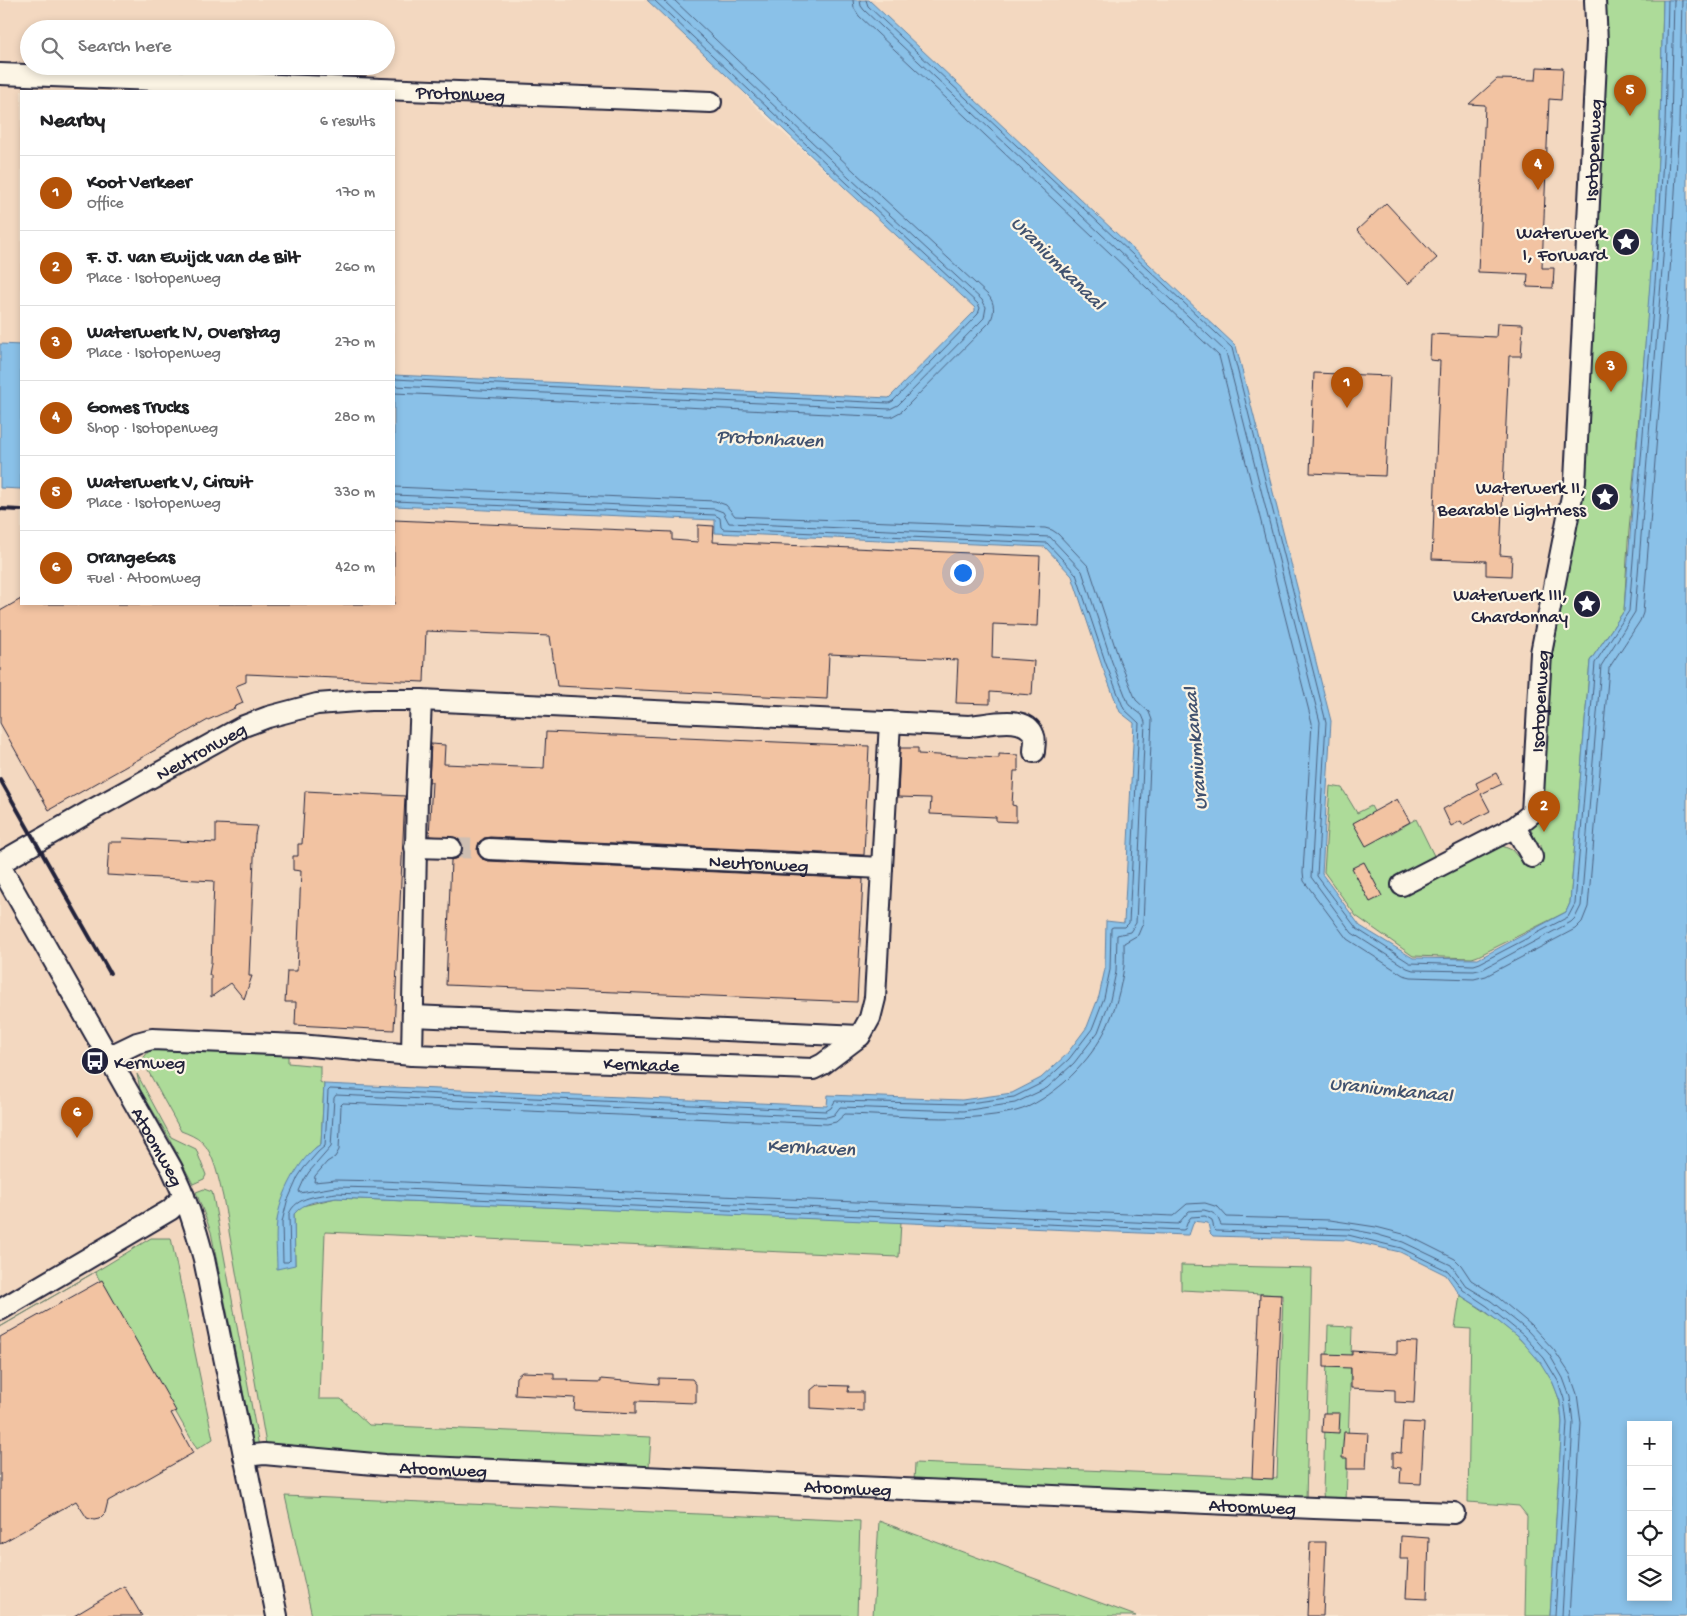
<!DOCTYPE html>
<html lang="en">
<head>
<meta charset="utf-8">
<style>
	:root { --surface:#fff; --page:#f2f2f2; --text:#202124; --muted:#757577; --line:#e0e0e0; --accent:#b45309 }
	body { margin:0; font-family:"Gochi Hand",sans-serif; background:var(--page); color:var(--text) }
	.controls { position:absolute; right:15px; bottom:15px; display:grid; overflow:hidden; border-radius:0px; box-shadow:0 2px 8px #0003 }
	.controls button { width:45px; height:45px; display:grid; place-items:center; padding:0; border:0; border-bottom:1px solid var(--line); background:var(--surface); color:var(--text); font:25px sans-serif }
	.you { position:absolute; left:962px; top:572px; width:18px; height:18px; margin:-12px; border:4px solid #fff; border-radius:50%; background:#1a73e8; box-shadow:0 0 0 8px #1a73e833 }
	.badge { display:grid; place-items:center; width:32px; height:32px; border-radius:50%; background:var(--accent); color:#fff; font-size:16px; font-weight:700 }
	.pin { position:absolute; translate:-50% -41px; filter:drop-shadow(0 1px 2px #0008) }
	.pin::after { content:''; position:absolute; top:26px; width:18px; height:15px; background:inherit; clip-path:polygon(0 0,100% 0,50% 100%) }
	.list { margin:0; padding:0; list-style:none }
	h2 { display:flex; justify-content:space-between; align-items:center; height:65px; margin:0; padding:0 20px; font-size:21px }
	h2 small { font-size:16px; font-weight:400; color:var(--muted) }
	.list li { display:grid; grid-template-columns:32px 1fr auto; gap:15px; align-items:center; box-sizing:border-box; height:75px; padding:0 20px; border-top:1px solid var(--line) }
	.list b { display:block; font-size:19px; white-space:nowrap }
	.list p { margin:0; font-size:16px; white-space:nowrap; color:var(--muted) }
	.list em { font-size:16px; font-style:normal; color:var(--muted) }
	.icon { flex:none; width:28px; height:28px; fill:none; stroke:currentColor; stroke-width:2; stroke-linecap:round; stroke-linejoin:round }
	.map { position:relative; flex:none; width:1687px; height:1616px; overflow:hidden }
	.search { position:absolute; background:var(--surface); box-shadow:0 2px 8px #0003; left:20px; top:20px; width:375px; height:55px; display:flex; align-items:center; gap:12px; box-sizing:border-box; padding:0 18px; border-radius:28px; color:var(--muted); font-size:19px }
	.panel { position:absolute; background:var(--surface); box-shadow:0 2px 8px #0003; left:20px; top:90px; width:375px; height:515px; border-radius:0px }
	.map>svg:first-child { display:block }
	.built { fill:#f3d8c0; fill-rule:evenodd }
	.green { fill:#addb99; stroke:#687e6a }
	.water { fill:#8ac1e8; stroke:#6081a3; fill-rule:evenodd }
	.lines { fill:none; stroke-linecap:round; stroke-linejoin:round }
	.shore { stroke:#4c6280; stroke-width:1 }
	.building { fill:#f2c3a2; stroke:#22223b }
	.minor-tunnel { stroke:#cebfb3; stroke-width:20; stroke-dasharray:20 10; stroke-linecap:butt }
	.minor-casing { stroke:#22223b; stroke-width:24 }
	.minor { stroke:#fcf5e5; stroke-width:20 }
	.rail { stroke:#22223b; stroke-width:4 }
	.labels { text-anchor:middle; stroke-width:4.5; stroke-linejoin:round; paint-order:stroke }
	.street-label { font-size:19px; fill:#22223b; stroke:#fcf5e5 }
	.poi-label { font-size:19px; fill:#22223b; stroke:#fcf5e5; text-anchor:end }
	.water-label { font-size:20px; font-style:italic; fill:#41526f; stroke:#fcf5e5 }
</style>
</head>
<body>
<div class="map">
<svg width="1687" height="1616" viewBox="0 0 1687 1616">
	<rect width="100%" height="100%" fill="#f9e6d1"/>
	<filter id="ink" filterUnits="userSpaceOnUse"><feTurbulence type="fractalNoise" baseFrequency=".02" numOctaves="2"/><feDisplacementMap in="SourceGraphic" scale="10" xChannelSelector="R" yChannelSelector="G"/><feConvolveMatrix kernelMatrix="1 2 1 2 8 2 1 2 1" color-interpolation-filters="sRGB"/></filter>
	<g filter="url(#ink)">
		<g class="built">
			<path d="M0,0H647L732,81L764,115L975,308V311L889,398L394,375V91H21V345L0,344ZM29,29H386V66H29Z"/>
			<polygon points="869,0 1663,0 1652,257 1624,611 1566,912 1474,960 1413,958 1360,926 1322,874 1331,721 1236,346"/>
			<polygon points="0,488 21,489 21,604 394,604 394,506 716,520 715,533 1045,547 1072,576 1102,666 1120,712 1134,723 1124,923 1106,921 1105,969 1099,996 1087,1027 1066,1055 1041,1078 1012,1093 962,1100 828,1095 828,1106 527,1093 294,1214 381,1200 1186,1235 1189,1234 1194,1221 1205,1221 1208,1223 1208,1228 1213,1236 1329,1239 1373,1245 1400,1252 1446,1275 1456,1291 1484,1310 1550,1616 0,1616"/>
		</g>
		<g class="green">
			<polygon points="1604,0 1663,0 1660,125 1652,267 1628,542 1624,611 1590,661 1570,903 1566,912 1478,956 1472,958 1413,956 1356,916 1324,872 1330,786 1342,788 1357,813 1371,806 1387,836 1416,819 1441,870 1500,845 1512,850 1524,864 1540,865 1541,845 1535,839 1531,830 1535,822 1542,819 1552,656 1579,514 1584,478 1592,355 1605,70"/>
			<path d="M156,1048L288,1053V1063L320,1066V1082L324,1084L321,1144L315,1148L294,1175L283,1200L277,1221L295,1265L294,1214L302,1206L336,1198L901,1222L899,1257L325,1232L319,1399H341L369,1425L651,1437L649,1467L267,1450L223,1197C219,1181 214,1153 202,1142C196,1137 189,1134 181,1131L142,1060L148,1052Z"/>
			<polygon points="137,1074 171,1137 196,1149 206,1175 204,1179 193,1184 169,1138 140,1089"/>
			<polygon points="204,1189 212,1192 214,1201 260,1452 255,1451 211,1232 196,1192"/>
			<polygon points="151,1238 171,1238 213,1439 197,1449 95,1272 0,1327 95,1272"/>
			<polygon points="1181,1265 1312,1268 1306,1501 914,1481 915,1463 1277,1478 1283,1295 1181,1290"/>
			<path d="M1460,1295C1499,1320 1546,1352 1559,1399C1561,1407 1561,1415 1562,1422L1550,1616H1525L1527,1516L1519,1506L1468,1502L1471,1329L1455,1328Z"/>
			<polygon points="1328,1326 1352,1327 1346,1502 1324,1502 1323,1492"/>
			<polygon points="285,1496 860,1521 857,1616 312,1616"/>
			<polygon points="879,1521 1136,1616 873,1616"/>
		</g>
		<g class="water">
			<path d="M647,0H869L1236,346L1331,721L1322,874L1360,926L1413,958L1478,959L1566,912L1570,903L1590,661L1624,611L1652,257L1660,125L1663,0H1687V1616H1550L1562,1422L1560,1401L1553,1383L1540,1362L1520,1339L1484,1310L1460,1295L1446,1275L1400,1252L1347,1240L1213,1236L1210,1233L1208,1223L1194,1221L1189,1235H1186L336,1198C321,1201 304,1201 294,1214L295,1265L277,1269C277,1254 275,1237 277,1221C279,1198 300,1156 321,1144L324,1084L827,1106L828,1095L962,1100L1012,1093L1041,1078L1066,1055L1087,1027L1099,996L1105,969L1106,921L1124,923L1134,723L1120,712L1102,666L1072,576L1045,547L715,533V520L394,506V375L889,398L975,311V308L844,187ZM1631,1425H1668V1597H1631Z"/>
			<polygon points="0,344 21,345 21,489 0,488"/>
		</g>
		<g class="lines">
			<g class="shore">
				<polyline points="853,0 854,8 859,16 1219,356 1312,723 1303,872 1304,881 1347,939 1403,975 1411,977 1474,979 1486,976 1575,929 1582,922 1588,907 1609,668 1640,621 1643,613 1671,258 1679,126 1682,0"/>
				<polyline points="860,0 861,6 864,10 1226,352 1320,722 1311,877 1352,933 1407,968 1413,970 1474,971 1483,969 1571,922 1575,918 1581,906 1601,666 1635,612 1663,257 1671,125 1674,0"/>
				<polyline points="866,0 868,6 1232,348 1326,722 1317,876 1357,929 1410,963 1474,965 1480,963 1568,917 1575,904 1595,663 1629,611 1657,257 1665,125 1668,0"/>
				<polyline points="394,379 889,403 893,401 978,314 980,308 978,304 847,183 654,0"/>
				<polyline points="394,386 890,409 898,405 984,318 986,307 982,300 851,179 663,0"/>
				<path d="M394,393L891,417L902,411L990,322C995,312 995,303 988,295L856,173L674,0"/>
				<path d="M394,487L715,501L726,505L735,516L1045,528L1052,530L1058,534L1089,567L1119,659L1136,700L1149,712L1152,720L1143,923L1138,935L1124,943C1124,953 1125,964 1123,973C1115,1020 1099,1050 1065,1082C1052,1093 1033,1107 1016,1111C961,1124 901,1115 845,1114L836,1122L827,1124L343,1103L341,1105L339,1150L335,1157L327,1162L315,1176L314,1182L335,1180L381,1181L1173,1216L1187,1204L1205,1203L1218,1207L1227,1217L1330,1220L1376,1227L1407,1235L1455,1259L1461,1265L1471,1280L1495,1295L1531,1325L1554,1350L1570,1374L1577,1394L1581,1423L1569,1616"/>
				<polyline points="394,495 715,509 723,512 729,523 1050,537 1082,571 1112,662 1129,705 1142,715 1145,722 1136,923 1130,932 1117,935 1116,972 1110,1000 1098,1032 1074,1063 1047,1088 1015,1103 963,1111 840,1107 834,1115 827,1117 336,1095 334,1098 331,1147 309,1172 304,1180 299,1191 300,1193 335,1187 381,1188 1178,1224 1189,1211 1204,1210 1211,1212 1217,1216 1221,1225 1349,1229 1375,1234 1403,1242 1451,1265 1466,1286 1491,1301 1527,1330 1549,1354 1563,1378 1570,1397 1573,1423 1562,1616"/>
				<path d="M394,501L715,515L720,518L721,527L723,529L1047,543L1076,574L1106,664L1124,709L1139,723L1129,923L1125,927H1113L1111,928L1110,970L1104,998L1092,1029L1069,1059L1044,1082L1014,1097L962,1104L835,1101L831,1108L826,1111L330,1089L328,1091L325,1146L318,1152L304,1168L298,1177L287,1202L282,1222L283,1262H288L290,1260L289,1214C296,1196 319,1196 336,1193L1183,1230L1185,1229L1188,1221L1191,1217L1205,1216L1212,1220L1214,1229L1216,1231L1348,1235L1401,1248L1448,1271L1463,1290L1487,1306L1523,1335L1544,1358L1558,1381L1564,1399L1567,1423L1555,1616"/>
			</g>
		</g>
		<g class="building">
			<polygon points="1537,67 1563,68 1561,100 1549,99 1545,193 1542,268 1554,268 1553,288 1527,287 1528,274 1478,272 1485,105 1469,104 1497,79 1536,80"/>
			<polygon points="1386,203 1437,258 1408,284 1357,230"/>
			<polygon points="1497,323 1523,324 1521,356 1509,356 1500,555 1512,556 1511,576 1486,575 1486,561 1432,559 1440,361 1430,360 1431,334 1496,337"/>
			<polygon points="1314,373 1390,376 1385,476 1310,473"/>
			<polygon points="394,520 672,532 672,540 698,542 698,525 714,526 713,542 1040,556 1037,626 993,624 992,658 1034,661 1032,695 990,692 990,704 956,703 958,660 829,654 827,699 557,686 550,636 426,631 424,682 246,674 246,682 236,686 243,703 234,707 235,708 208,720 49,810 0,723 0,611 21,599 21,604 394,604"/>
			<polygon points="546,732 869,746 864,855 490,837 484,838 479,842 477,849 478,854 482,859 488,861 863,879 857,1002 446,985 451,860 457,858 461,855 463,848 461,842 457,838 429,836 432,782 429,782 431,744 445,745 444,764 544,768"/>
			<polygon points="900,748 918,748 918,754 999,758 999,754 1018,755 1018,771 1014,771 1012,805 1016,806 1016,822 996,821 996,817 930,814 931,798 898,797"/>
			<polygon points="1496,773 1502,784 1481,794 1490,811 1463,825 1461,821 1451,826 1443,809 1479,790 1476,783"/>
			<polygon points="305,791 405,796 394,1030 295,1025 296,1002 285,1002 287,971 297,971 301,871 293,870 293,856 298,856 298,844 302,844"/>
			<polygon points="1397,799 1410,822 1366,846 1353,823"/>
			<polygon points="216,824 257,826 255,835 249,976 252,976 244,999 231,983 211,997 211,975 209,975 211,963 214,881 107,875 109,842 122,842 123,838 216,843"/>
			<polygon points="1364,862 1382,896 1370,902 1352,868"/>
			<polygon points="102,1280 176,1411 171,1413 193,1453 108,1501 105,1513 99,1519 94,1520 87,1518 76,1501 0,1544 0,1337"/>
			<polygon points="1260,1294 1281,1295 1273,1479 1252,1478"/>
			<polygon points="1397,1341 1417,1342 1414,1403 1395,1402 1395,1390 1351,1388 1351,1368 1324,1367 1324,1354 1352,1355 1352,1351 1397,1354"/>
			<polygon points="522,1372 554,1373 554,1379 568,1379 567,1381 601,1382 601,1379 659,1384 659,1378 692,1379 696,1384 696,1403 636,1401 636,1413 574,1410 575,1398 515,1395 516,1377"/>
			<polygon points="817,1385 849,1386 848,1392 863,1392 863,1411 811,1408 811,1390"/>
			<polygon points="1323,1413 1340,1413 1339,1433 1322,1432"/>
			<polygon points="1403,1422 1424,1423 1421,1484 1400,1483 1401,1468 1393,1467 1393,1452 1401,1453"/>
			<polygon points="1344,1432 1368,1433 1366,1469 1347,1469 1347,1458 1342,1458"/>
			<polygon points="1401,1536 1429,1538 1427,1599 1406,1598 1408,1559 1400,1559"/>
			<polygon points="1310,1542 1326,1542 1323,1616 1307,1616"/>
			<polygon points="124,1586 142,1616 74,1616"/>
		</g>
		<g class="lines">
			<polyline class="minor-tunnel" points="451,848 489,849"/>
			<defs>
				<g id="minor">
					<path id="s1" d="M0,74L711,102"/>
					<polyline points="1515,827 1532,857"/>
					<polyline points="415,847 451,848"/>
					<path id="s2" d="M489,849L882,868L890,722"/>
					<path id="s3" d="M0,863L92,810L244,726L268,717L317,704L370,700H421L969,726C987,725 1026,713 1034,736C1036,740 1034,747 1034,752"/>
					<path id="s4" d="M0,866L172,1169C186,1198 196,1228 204,1259L277,1616"/>
					<path id="s5" d="M1402,885L1515,827L1532,813L1541,653L1575,481L1597,42L1595,0"/>
					<polyline points="413,1016 860,1036 870,1018 875,998 882,868"/>
					<polyline points="412,1055 417,795 421,700"/>
					<path id="s6" d="M108,1057L137,1043L152,1039L299,1045L412,1055L813,1069L823,1064L860,1036"/>
					<polyline points="0,1310 170,1210 184,1196"/>
					<path id="s7" d="M244,1456L264,1454L385,1465L1314,1508L1454,1513"/>
				</g>
			</defs>
			<use href="#minor" class="minor-casing"/>
			<use href="#minor" class="minor"/>
			<g class="rail">
				<polyline points="0,509 21,510"/>
				<polyline points="0,779 110,973"/>
			</g>
		</g>
	</g>
	<defs>
		<symbol id="sight-disc" viewBox="-11 -11 22 22"><circle r="9.5" fill="#22223b" stroke="#fcf5e5"/><path d="M0-6L1.8-2.2L6-1.7L2.9 1.2L3.7 5.4L0 3.3L-3.7 5.4L-2.9 1.2L-6-1.7L-1.8-2.2Z" fill="#fff"/></symbol>
		<symbol id="bus-disc" viewBox="-11 -11 22 22"><circle r="9.5" fill="#22223b" stroke="#fcf5e5"/><path d="M-5-6H5V4H4V6H2V4H-2V6H-4V4H-5ZM-3.5-4V0h7V-4ZM-3.5 1.2v1.5H-2V1.2ZM2 1.2v1.5H3.5V1.2Z" fill="#fff"/></symbol>
	</defs>
	<g fill-rule="evenodd">
		<use href="#sight-disc" x="1610" y="226" width="32" height="32"/>
		<use href="#sight-disc" x="1589" y="481" width="32" height="32"/>
		<use href="#sight-disc" x="1571" y="588" width="32" height="32"/>
		<use href="#bus-disc" x="79" y="1045" width="32" height="32"/>
	</g>
	<g class="labels">
		<g class="street-label">
			<text dy="7" stroke="none"><textPath href="#s1" startOffset="461">Protonweg</textPath></text>
			<text dy="7" stroke="none"><textPath href="#s5" startOffset="816">Isotopenweg</textPath></text>
			<text dy="7" stroke="none"><textPath href="#s5" startOffset="261">Isotopenweg</textPath></text>
			<text dy="7" stroke="none"><textPath href="#s3" startOffset="230">Neutronweg</textPath></text>
			<text dy="7" stroke="none"><textPath href="#s2" startOffset="270">Neutronweg</textPath></text>
			<text dy="7" stroke="none"><textPath href="#s6" startOffset="538">Kernkade</textPath></text>
			<text dy="7" stroke="none"><textPath href="#s4" startOffset="322">Atoomweg</textPath></text>
			<text dy="7" stroke="none"><textPath href="#s7" startOffset="200">Atoomweg</textPath></text>
			<text dy="7" stroke="none"><textPath href="#s7" startOffset="605">Atoomweg</textPath></text>
			<text dy="7" stroke="none"><textPath href="#s7" startOffset="1010">Atoomweg</textPath></text>
		</g>
		<g class="poi-label">
			<text x="1607" y="238">Waterwerk<tspan x="1607" dy="22">I, Forward</tspan></text>
			<text x="1586" y="493">Waterwerk II,<tspan x="1586" dy="22">Bearable Lightness</tspan></text>
			<text x="1568" y="600">Waterwerk III,<tspan x="1568" dy="22">Chardonnay</tspan></text>
			<text x="114" y="1068" text-anchor="start">Kernweg</text>
		</g>
		<g class="water-label">
			<text transform="translate(1059 262) rotate(45)" y="7">Uraniumkanaal</text>
			<text transform="translate(770 437) rotate(3)" y="7">Protonhaven</text>
			<text transform="translate(1194 749) rotate(-95)" y="7">Uraniumkanaal</text>
			<text transform="translate(1391 1088) rotate(6)" y="7">Uraniumkanaal</text>
			<text transform="translate(811 1146) rotate(3)" y="7">Kernhaven</text>
		</g>
	</g>
</svg>
<div class="controls">
<button>+</button>
<button>−</button>
<button><svg class="icon" aria-label="locate" viewBox="0 0 24 24"><circle cx="12" cy="12" r="6"/><path d="M12 2v4M12 18v4M2 12h4M18 12h4"/></svg></button>
<button><svg class="icon" aria-label="layers" viewBox="0 0 24 24"><path d="M12 4l9 5-9 5-9-5zM3 14l9 5 9-5"/></svg></button>
</div>
<div class="you"></div>
<div class="pin badge" style="left:1347px;top:408px">1</div>
<div class="pin badge" style="left:1544px;top:832px">2</div>
<div class="pin badge" style="left:1611px;top:392px">3</div>
<div class="pin badge" style="left:1538px;top:190px">4</div>
<div class="pin badge" style="left:1630px;top:116px">5</div>
<div class="pin badge" style="left:77px;top:1138px">6</div>
<div class="search"><svg class="icon" aria-label="search" viewBox="0 0 24 24"><circle cx="10" cy="10" r="6"/><path d="M15 15l6 6"/></svg>Search here</div>
<section class="panel">
<h2>Nearby<small>6 results</small></h2>
<ul class="list">
<li><span class="badge">1</span><div><b>Koot Verkeer</b><p>Office</p></div><em>170 m</em></li>
<li><span class="badge">2</span><div><b>F. J. van Ewijck van de Bilt</b><p>Place · Isotopenweg</p></div><em>260 m</em></li>
<li><span class="badge">3</span><div><b>Waterwerk IV, Overstag</b><p>Place · Isotopenweg</p></div><em>270 m</em></li>
<li><span class="badge">4</span><div><b>Gomes Trucks</b><p>Shop · Isotopenweg</p></div><em>280 m</em></li>
<li><span class="badge">5</span><div><b>Waterwerk V, Circuit</b><p>Place · Isotopenweg</p></div><em>330 m</em></li>
<li><span class="badge">6</span><div><b>OrangeGas</b><p>Fuel · Atoomweg</p></div><em>420 m</em></li>
</ul>
</section>
</div>
</body>
</html>
